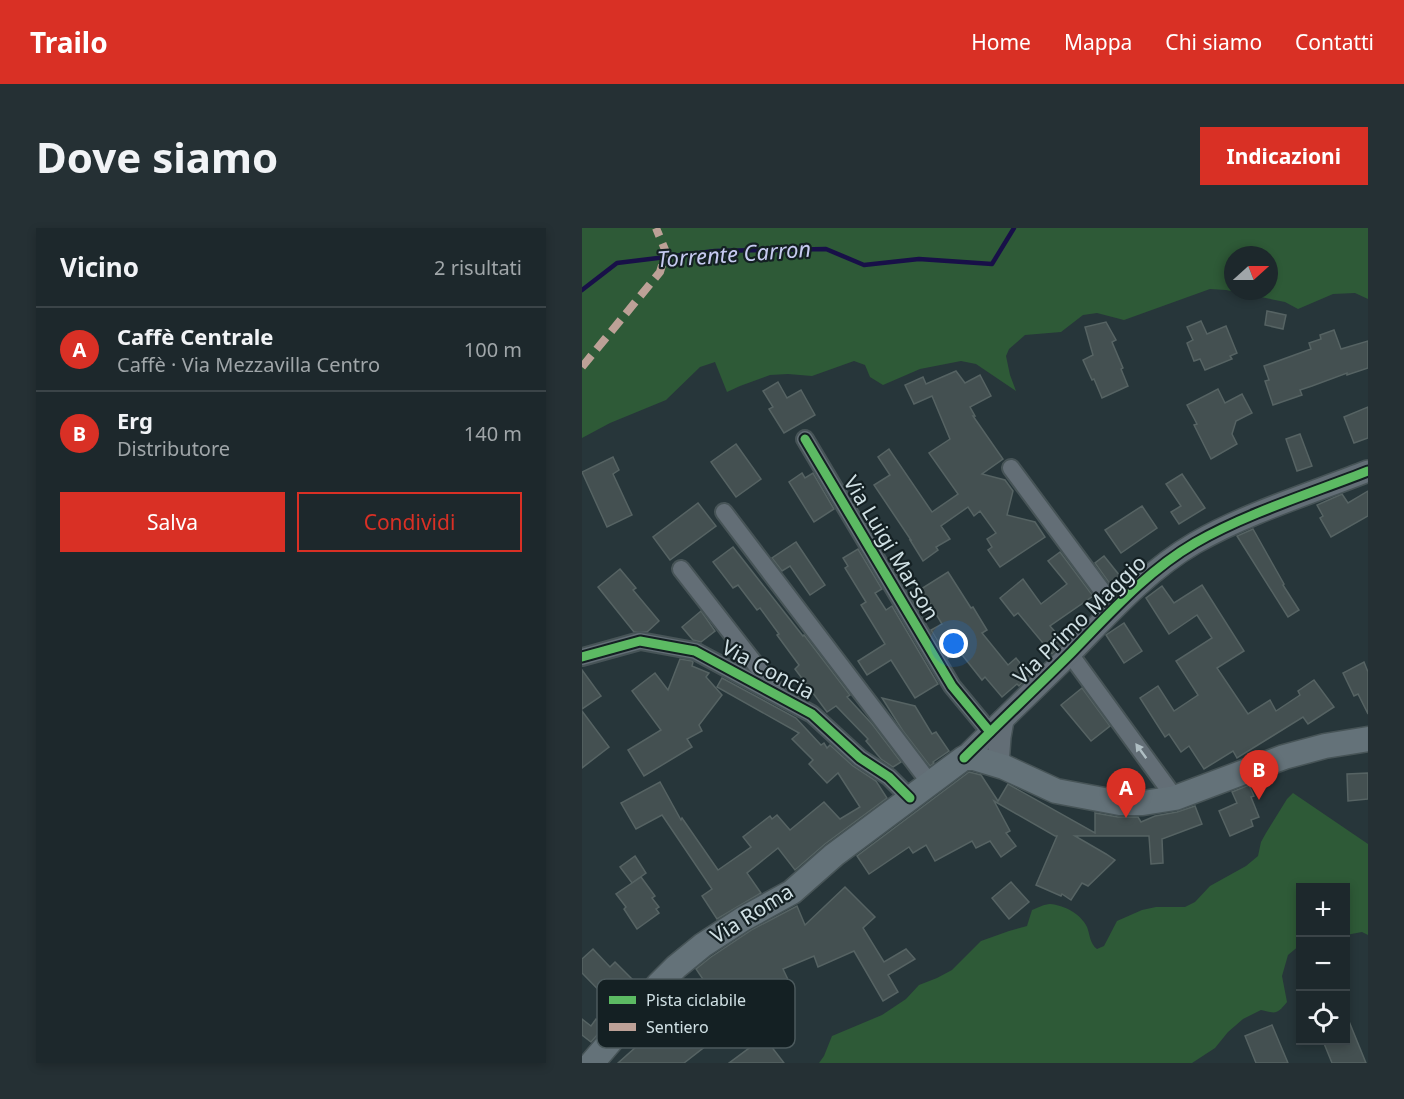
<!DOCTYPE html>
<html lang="it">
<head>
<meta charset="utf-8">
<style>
	:root { --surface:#1d282c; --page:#253034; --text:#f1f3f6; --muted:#a0a6a9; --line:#3b4448; --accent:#d93025 }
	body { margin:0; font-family:"Noto Sans",sans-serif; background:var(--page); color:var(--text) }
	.controls { position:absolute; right:18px; bottom:18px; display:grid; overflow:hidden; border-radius:0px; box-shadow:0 3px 9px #0003 }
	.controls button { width:54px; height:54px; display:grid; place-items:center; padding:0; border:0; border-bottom:2px solid var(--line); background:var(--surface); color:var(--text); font:30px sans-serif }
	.compass { position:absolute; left:642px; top:18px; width:54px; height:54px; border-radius:50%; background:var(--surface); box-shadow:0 3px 9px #0003; rotate:69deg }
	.you { position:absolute; left:372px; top:416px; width:21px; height:21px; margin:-15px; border:4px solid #fff; border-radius:50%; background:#1a73e8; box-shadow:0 0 0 9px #1a73e833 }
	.badge { display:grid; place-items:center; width:39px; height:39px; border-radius:50%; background:var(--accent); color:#fff; font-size:20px; font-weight:700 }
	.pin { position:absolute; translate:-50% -50px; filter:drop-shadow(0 2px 3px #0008) }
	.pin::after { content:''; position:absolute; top:32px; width:21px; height:18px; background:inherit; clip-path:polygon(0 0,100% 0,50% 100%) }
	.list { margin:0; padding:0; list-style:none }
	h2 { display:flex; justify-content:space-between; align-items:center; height:78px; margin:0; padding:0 24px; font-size:26px }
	h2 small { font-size:20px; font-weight:400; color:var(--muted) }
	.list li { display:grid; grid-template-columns:39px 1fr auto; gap:18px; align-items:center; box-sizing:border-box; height:84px; padding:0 24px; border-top:2px solid var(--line) }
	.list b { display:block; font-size:22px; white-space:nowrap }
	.list p { margin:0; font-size:20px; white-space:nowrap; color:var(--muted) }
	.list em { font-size:20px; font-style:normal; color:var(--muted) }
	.actions { display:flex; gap:12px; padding:18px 24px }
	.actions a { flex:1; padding:14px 0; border:2px solid var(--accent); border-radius:0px; text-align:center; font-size:21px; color:var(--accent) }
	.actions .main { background:var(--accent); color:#fff }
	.icon { flex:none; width:33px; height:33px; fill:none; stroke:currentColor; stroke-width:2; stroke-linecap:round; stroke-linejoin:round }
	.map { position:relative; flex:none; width:786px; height:835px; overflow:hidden; border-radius:0px }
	header { display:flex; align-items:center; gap:36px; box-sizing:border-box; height:84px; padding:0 30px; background:var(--accent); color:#fff }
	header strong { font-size:28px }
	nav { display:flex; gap:33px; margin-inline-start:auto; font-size:21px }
	.intro { display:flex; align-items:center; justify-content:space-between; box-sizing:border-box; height:144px; padding:0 36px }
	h1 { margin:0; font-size:42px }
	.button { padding:15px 27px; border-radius:0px; background:var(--accent); color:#fff; font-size:21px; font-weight:700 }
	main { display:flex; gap:36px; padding:0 36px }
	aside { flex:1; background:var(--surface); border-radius:0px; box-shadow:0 3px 9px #0003 }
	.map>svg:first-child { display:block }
	.green { fill:#2e5a37; fill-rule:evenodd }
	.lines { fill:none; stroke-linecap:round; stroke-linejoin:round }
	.stream { stroke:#181048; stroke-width:4.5 }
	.building { fill:#445051; stroke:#566363; stroke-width:1.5 }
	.minor-casing { stroke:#475457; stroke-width:20 }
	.tertiary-casing { stroke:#475457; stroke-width:24 }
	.secondary-casing { stroke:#475457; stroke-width:27 }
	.minor { stroke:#636e76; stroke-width:16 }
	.tertiary { stroke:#636e76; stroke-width:21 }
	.secondary { stroke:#647279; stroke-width:24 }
	.quiet { stroke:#bda197; stroke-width:8; stroke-dasharray:15 8; stroke-linecap:butt }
	.cycleway-casing { stroke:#142023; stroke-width:13 }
	.cycleway { stroke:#5cba63; stroke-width:9 }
	.oneway { fill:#afbec3 }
	.labels { text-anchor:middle; stroke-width:4.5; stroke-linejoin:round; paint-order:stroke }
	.street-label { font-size:21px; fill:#d0e0e4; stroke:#142023 }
	.water-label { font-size:22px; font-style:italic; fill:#c6caf0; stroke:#142023 }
	.key { fill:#142023; stroke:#4c5a5d; stroke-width:1.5 }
	.key-label { font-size:16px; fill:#d0e0e4 }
</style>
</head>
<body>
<header>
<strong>Trailo</strong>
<nav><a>Home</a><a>Mappa</a><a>Chi siamo</a><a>Contatti</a></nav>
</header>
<div class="intro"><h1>Dove siamo</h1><a class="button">Indicazioni</a></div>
<main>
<aside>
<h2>Vicino<small>2 risultati</small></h2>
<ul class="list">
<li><span class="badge">A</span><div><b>Caffè Centrale</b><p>Caffè · Via Mezzavilla Centro</p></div><em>100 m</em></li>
<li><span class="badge">B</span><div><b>Erg</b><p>Distributore</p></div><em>140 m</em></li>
</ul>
<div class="actions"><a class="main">Salva</a><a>Condividi</a></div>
</aside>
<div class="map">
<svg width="786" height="835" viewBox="0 0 786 835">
	<rect width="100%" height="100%" fill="#27363a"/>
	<g class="green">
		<path d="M0,0H786V71L773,65L751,66L716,81L703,74L644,62L628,61L542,92L515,85L501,87L479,104L443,107L427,121L424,128L428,147L434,163L394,136L379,133L338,141L301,157L288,149L283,137L272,133L230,148L206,146L188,147L158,158L145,164L133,134L118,139L84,172L28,195L0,210ZM651,27H687V63H651Z"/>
		<path d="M711,565L786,616V707L780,704L764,707V660H718V717L706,727L700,748L705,774C695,786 695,786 679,782L661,791L646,804L633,820L610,835H237L242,828L250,808L300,787L324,771L337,757L355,750L370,742L399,713L427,703L445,698L450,682C455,680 463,676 468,676C482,677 499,686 505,699C508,707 508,716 515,721L522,718L535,693L560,682L574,679H603L613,674L628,658L664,638L676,628L679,614L684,605L705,571Z"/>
	</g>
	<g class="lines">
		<polyline class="stream" points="0,62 35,35 133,23 244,21 282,37 337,31 410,36 432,0"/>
	</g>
	<g class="building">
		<polygon points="685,83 704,87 701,101 683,97"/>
		<polygon points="619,93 625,106 644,98 655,125 648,128 650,131 623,142 618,131 612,133 605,115 611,112 605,99"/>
		<polygon points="524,94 534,112 530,114 541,140 539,141 546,158 520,170 512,151 510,152 501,132 511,127 503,99"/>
		<polygon points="752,102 759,121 786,113 786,140 765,147 765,145 730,158 718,162 720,167 691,177 683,153 687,152 682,138 729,121 727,115 739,111 738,107"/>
		<polygon points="374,143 383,155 398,147 409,168 388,179 393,188 391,188 421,231 400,246 423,252 431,263 425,287 453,294 463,309 418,339 406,322 410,319 405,311 414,305 398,283 392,288 386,279 359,298 368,311 354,319 356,322 341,333 328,312 329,312 292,257 308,247 296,229 307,221 350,284 376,266 347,225 368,211 350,168 332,176 323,157 341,149 344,156"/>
		<polygon points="196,154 205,170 219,162 233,187 202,205 187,181 191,179 181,163"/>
		<polygon points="636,161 643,175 660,166 670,185 654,193 650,206 655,216 629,231 612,197 615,196 605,177"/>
		<polygon points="786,179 786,210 772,215 762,189"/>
		<polygon points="718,206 730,238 715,243 704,211"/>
		<polygon points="154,216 179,251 154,269 129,234"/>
		<polygon points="31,229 37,242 31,246 50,287 25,299 0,244"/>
		<polygon points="220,245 223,250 231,245 252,281 232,294 207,254"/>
		<polygon points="600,246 623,280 597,296 589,284 599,278 584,256"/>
		<polygon points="786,263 786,288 749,309 738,290 741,288 735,277 760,266 766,275"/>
		<polygon points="116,275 134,298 88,332 71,309"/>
		<polygon points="560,278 575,300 539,325 523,302"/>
		<polygon points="671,301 702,356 701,357 717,382 706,389 655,308"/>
		<polygon points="214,314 243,357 228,367 208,338 200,343 190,330"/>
		<polygon points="151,319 221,408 222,407 268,467 265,469 290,496 319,534 311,539 299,531 284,513 286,511 254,478 245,484 213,441 217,437 195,407 197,406 178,380 175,382 156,357 151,360 131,334"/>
		<polygon points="276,321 300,361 293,365 304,382 310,378 356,456 333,470 309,432 285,447 276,433 303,416 279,377 284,374 263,340 266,338 261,330"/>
		<polygon points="478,324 511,368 468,398 482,414 470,426 436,385 432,388 418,370 441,351 459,376 485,356 466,333"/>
		<polygon points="522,328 538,348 528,356 513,335"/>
		<polygon points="38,341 54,360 51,362 77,393 65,404 52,404 16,359"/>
		<polygon points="366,344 389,380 391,379 405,402 400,405 426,437 434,430 448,447 437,458 435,456 420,469 403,449 400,452 377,423 366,430 349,402 360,396 339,361"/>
		<polygon points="620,357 662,423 635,440 666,486 688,472 694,483 718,467 716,463 732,452 752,479 726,496 721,489 655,530 651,523 622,541 607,518 599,524 587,506 583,509 558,470 576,458 592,483 616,467 594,433 630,410 615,387 587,406 564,370 580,358 592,375"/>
		<polygon points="119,383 133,403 119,414 111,412 100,399"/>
		<polygon points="542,395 560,423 542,435 524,407"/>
		<polygon points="98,431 110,433 111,434 110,438 127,445 124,449 140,467 117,497 120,503 105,511 110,519 62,548 46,522 79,502 50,463 73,445 86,462"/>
		<polygon points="782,434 786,444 786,486 776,466 772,468 761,445"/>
		<polygon points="0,442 19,468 0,481"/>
		<polygon points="140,450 214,490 239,517 242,515 245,520 248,517 271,538 294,553 305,570 243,616 213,642 196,620 165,645 179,665 135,691 120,668 130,661 80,587 54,601 39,575 78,554 99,592 100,590 136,642 169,619 161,609 188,588 190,591 195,587 208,602 242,574 258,591 278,579 256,545 245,555 227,536 231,532 210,511 217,505 135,459"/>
		<polygon points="500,460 528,498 509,513 479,477"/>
		<polygon points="300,470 333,478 350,506 354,504 367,523 351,534 352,535 348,538 321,503"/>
		<polygon points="0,483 27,519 0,540"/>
		<polygon points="387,544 399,547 416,573 426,556 513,605 513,585 536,589 556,589 559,594 573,588 595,584 613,578 620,596 580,611 581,635 569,636 567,608 493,608 524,626 533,632 506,658 500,655 489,672 480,666 479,668 454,657 475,608 473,608 412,573 428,603 424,605 434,618 419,629 408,613 394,620 390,613 353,633 344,617 331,625 327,619 287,646 275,628"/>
		<polygon points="786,545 786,571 766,573 765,546"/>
		<polygon points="667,557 672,568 669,569 677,589 669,592 671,598 648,608 637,583 655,575 650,564"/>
		<polygon points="53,628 64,645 50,655 38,639"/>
		<polygon points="59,649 73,668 70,670 77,679 74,681 77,685 55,701 42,681 44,679 34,666"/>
		<polygon points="429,654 447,674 427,691 410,670"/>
		<polygon points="263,659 293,689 281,700 302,734 324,721 333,731 306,747 316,764 301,773 272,723 236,739 232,728 201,741 210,760 185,771 193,782 181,790 173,778 160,786 155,777 143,784 114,741 129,729 171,701 215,678 223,697"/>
		<polygon points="11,721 28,739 33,734 57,758 35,781 0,745 0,731"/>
		<polygon points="764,786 784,835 750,835 741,813 764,813"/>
		<polygon points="0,791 9,798 14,791 23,798 9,814 0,807"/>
		<polygon points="106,793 125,817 102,835 36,835 64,810 71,818"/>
		<polygon points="690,797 706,835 674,835 663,808"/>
		<polygon points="182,809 202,835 147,835"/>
	</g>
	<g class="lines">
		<defs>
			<g id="minor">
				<polyline points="223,211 370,458 408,504"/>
				<polyline points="429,240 533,380"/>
				<polyline points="142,284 348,555"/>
				<polyline points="99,341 195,464"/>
				<polyline points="488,426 593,570"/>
				<polyline points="0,429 58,413 113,423 230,486 278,530 307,549 328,570"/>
			</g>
			<g id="tertiary">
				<path d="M382,530C418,494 454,460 490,424C528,385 565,343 613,315C665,285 730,265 786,243"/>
				<polyline points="416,537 418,509 421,492"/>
			</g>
			<polyline id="secondary" points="10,835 77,756 94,739 121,717 161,691 210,664 252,627 382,530 392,530 422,539 474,563 538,575 561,575 593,570 702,529 743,518 786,511"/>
		</defs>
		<use href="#minor" class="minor-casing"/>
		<use href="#tertiary" class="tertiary-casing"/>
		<use href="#secondary" class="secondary-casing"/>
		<use href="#minor" class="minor"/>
		<use href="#tertiary" class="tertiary"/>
		<use href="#secondary" class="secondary"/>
		<polyline class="quiet" points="0,139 78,44 84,24 74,0"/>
		<defs>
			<g id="cycleway">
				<polyline points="223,211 370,458 408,504"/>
				<polyline points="0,429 58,413 113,423 230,486 278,530 307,549 328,570"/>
				<path d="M382,530C418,494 454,460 490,424C528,385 565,343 613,315C665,285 730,265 786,243"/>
			</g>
		</defs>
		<use href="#cycleway" class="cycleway-casing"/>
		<use href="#cycleway" class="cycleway"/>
	</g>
	<defs><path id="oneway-solid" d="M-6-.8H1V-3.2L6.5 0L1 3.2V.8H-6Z" transform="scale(1.5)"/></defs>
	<use class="oneway" href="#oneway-solid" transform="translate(559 523) rotate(-126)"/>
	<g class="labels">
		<g class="street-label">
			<text transform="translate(309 320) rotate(59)" y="7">Via Luigi Marson</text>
			<text transform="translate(498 392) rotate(-44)" y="7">Via Primo Maggio</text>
			<text transform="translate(186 442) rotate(28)" y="7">Via Concia</text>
			<text transform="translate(170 686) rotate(-32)" y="7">Via Roma</text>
		</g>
		<g class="water-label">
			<text transform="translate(152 26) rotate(-4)" y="8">Torrente Carron</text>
		</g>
	</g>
	<rect x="15" y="751" width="198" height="69" rx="9" class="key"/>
	<rect x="27" y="768" width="27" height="8" fill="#5cba63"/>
	<rect x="27" y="795" width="27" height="8" fill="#bda197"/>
	<g class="key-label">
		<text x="64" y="778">Pista ciclabile</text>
		<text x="64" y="805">Sentiero</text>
	</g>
</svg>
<div class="controls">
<button>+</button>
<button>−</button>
<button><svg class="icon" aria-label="locate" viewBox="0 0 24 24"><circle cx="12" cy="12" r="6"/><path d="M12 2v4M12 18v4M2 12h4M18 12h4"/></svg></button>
</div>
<svg class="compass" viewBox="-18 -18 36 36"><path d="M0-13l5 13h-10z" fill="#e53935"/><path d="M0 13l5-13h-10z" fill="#a0a6a9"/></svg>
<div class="you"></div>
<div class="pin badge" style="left:544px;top:590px">A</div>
<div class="pin badge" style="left:677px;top:572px">B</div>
</div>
</main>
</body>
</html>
